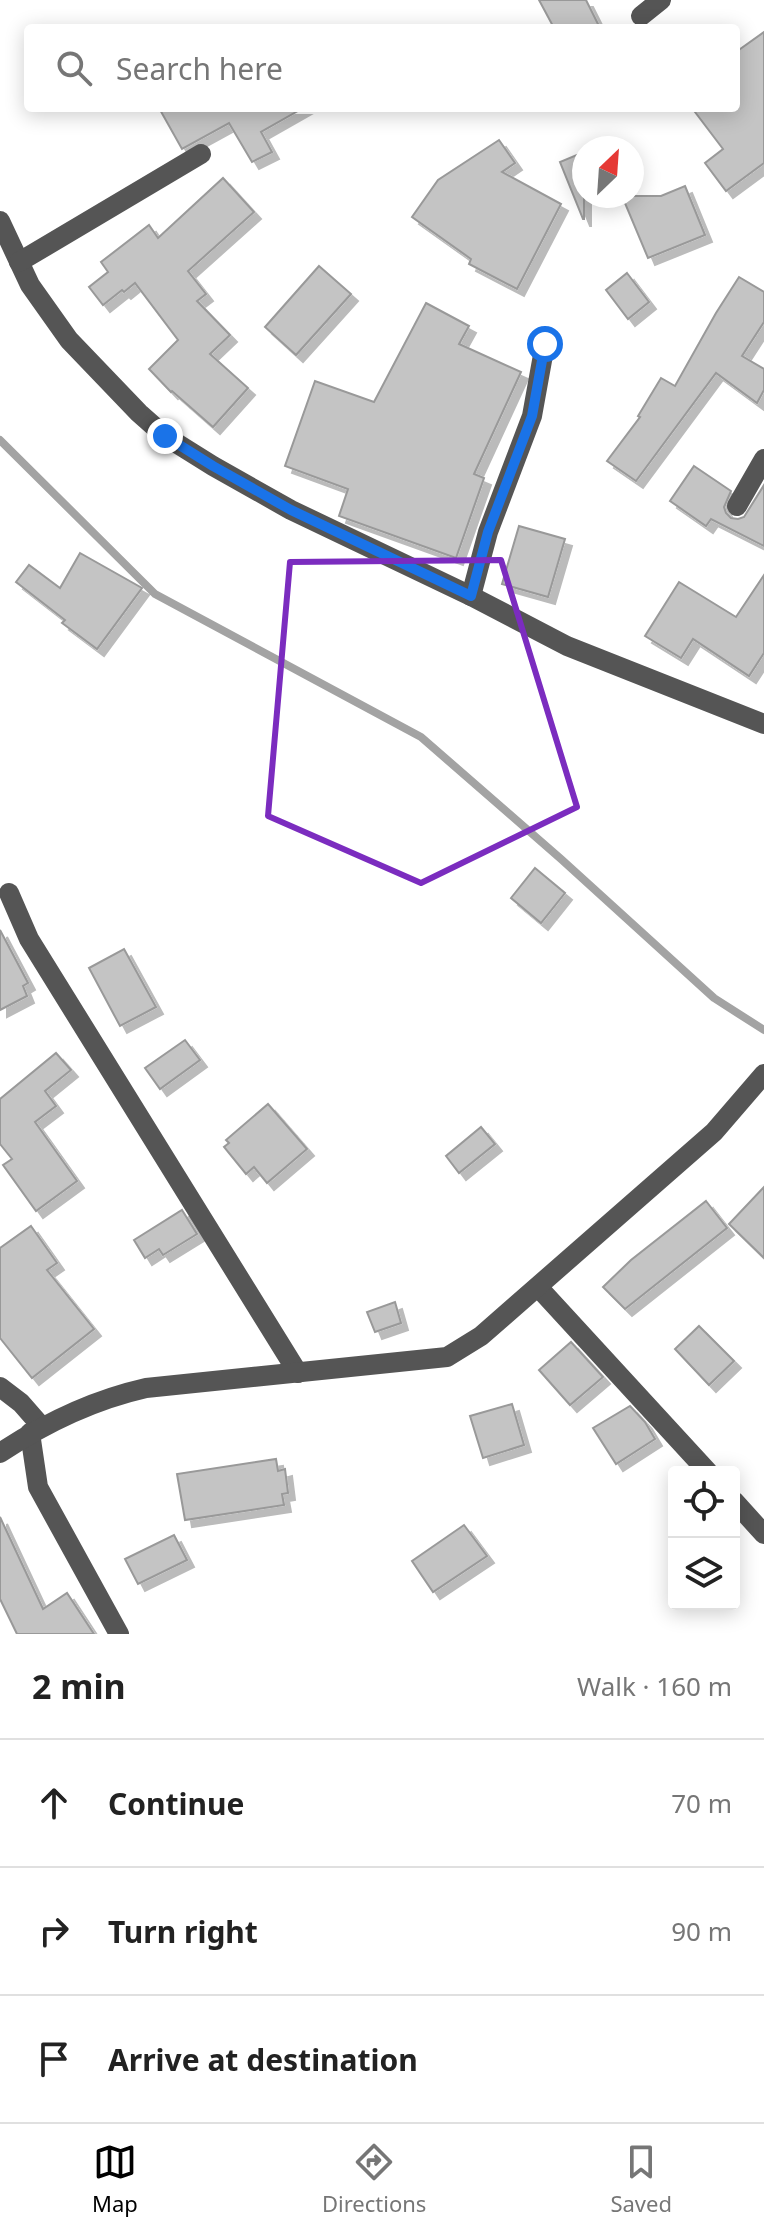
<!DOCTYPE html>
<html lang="en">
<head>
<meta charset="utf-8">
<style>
	:root { --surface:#fff; --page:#f2f2f2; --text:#222; --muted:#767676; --line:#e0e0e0; --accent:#000 }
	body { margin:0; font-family:"Noto Sans",sans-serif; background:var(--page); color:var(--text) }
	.controls { position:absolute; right:24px; bottom:24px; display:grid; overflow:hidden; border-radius:8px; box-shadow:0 4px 20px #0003 }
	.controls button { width:72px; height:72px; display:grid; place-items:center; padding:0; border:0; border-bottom:2px solid var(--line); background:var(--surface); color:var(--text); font:40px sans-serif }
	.compass { position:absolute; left:572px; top:136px; width:72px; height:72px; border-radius:50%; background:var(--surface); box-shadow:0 4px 20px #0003; rotate:25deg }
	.stop { position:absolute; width:24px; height:24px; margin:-18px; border:6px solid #1a73e8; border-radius:50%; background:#fff }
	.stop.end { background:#1a73e8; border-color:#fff; box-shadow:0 2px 8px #0008 }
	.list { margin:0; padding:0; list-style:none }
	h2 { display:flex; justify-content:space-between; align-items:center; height:104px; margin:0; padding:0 32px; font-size:34px }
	h2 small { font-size:26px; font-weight:400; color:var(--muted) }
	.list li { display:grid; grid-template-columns:52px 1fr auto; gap:24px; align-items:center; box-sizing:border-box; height:128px; padding:0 32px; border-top:2px solid var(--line) }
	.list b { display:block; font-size:30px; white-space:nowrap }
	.list em { font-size:26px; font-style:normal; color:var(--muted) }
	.icon { flex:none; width:44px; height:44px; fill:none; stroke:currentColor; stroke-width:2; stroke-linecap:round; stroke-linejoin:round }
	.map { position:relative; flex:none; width:764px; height:1634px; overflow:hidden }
	.search { position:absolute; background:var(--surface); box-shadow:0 4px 20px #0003; left:24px; right:24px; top:24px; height:88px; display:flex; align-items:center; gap:20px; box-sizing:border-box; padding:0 28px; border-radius:8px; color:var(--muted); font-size:30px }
	.sheet { height:488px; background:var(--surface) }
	nav { display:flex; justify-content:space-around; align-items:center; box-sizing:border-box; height:112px; border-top:2px solid var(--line); background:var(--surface); font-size:22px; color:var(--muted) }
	nav a { display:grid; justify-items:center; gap:4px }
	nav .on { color:var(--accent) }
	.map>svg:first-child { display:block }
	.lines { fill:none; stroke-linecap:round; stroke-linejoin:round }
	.stream { stroke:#a3a3a3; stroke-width:8 }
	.building { fill:#c4c4c4; stroke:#999; stroke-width:2; filter:url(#shadow) }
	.minor { stroke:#555; stroke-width:20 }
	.route { stroke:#1a73e8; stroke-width:10 }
	.marked { fill:none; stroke:#7b2cbf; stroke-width:6; stroke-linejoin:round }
</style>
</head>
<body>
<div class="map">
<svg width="764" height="1634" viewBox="0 0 764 1634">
	<defs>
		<filter id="shadow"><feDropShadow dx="7" dy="7" stdDeviation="0" flood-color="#0004"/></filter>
	</defs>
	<rect width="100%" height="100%" fill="#fff"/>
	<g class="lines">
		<polyline class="stream" points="0,440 155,594 421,737 561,859 714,998 764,1030"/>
	</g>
	<g class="building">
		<polygon points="539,0 586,0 600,28 554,28"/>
		<polygon points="764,32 764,163 726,191 705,163 723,149 692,108 736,108 736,52"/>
		<polygon points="159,108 303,108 261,132 272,152 252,162 229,123 182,149"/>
		<polygon points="499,140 515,163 502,172 561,204 517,289 469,264 471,259 412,217 438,180"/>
		<polygon points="584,152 584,219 583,219 560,162"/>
		<polygon points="223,178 254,212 188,271 206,294 197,301 230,335 210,354 248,388 213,427 172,391 171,392 149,369 178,340 135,283 124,292 122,290 103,305 89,287 108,272 101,262 149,225 158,238"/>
		<polygon points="685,186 705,235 648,258 622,196 661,196"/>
		<polygon points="319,266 351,294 296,355 265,327"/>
		<polygon points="627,273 649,302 628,319 606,290"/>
		<polygon points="739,277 764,292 764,322 742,356 764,369 764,390 757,403 716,373 636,481 607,461 640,417 638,416 661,378 675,386 716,313"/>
		<polygon points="426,303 469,326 459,344 521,372 474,474 484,478 456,558 339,516 348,489 285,466 315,381 374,402"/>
		<polygon points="694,466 731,491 724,507 726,513 731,518 738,519 744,517 764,485 764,546 711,519 706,526 670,501"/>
		<polygon points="519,526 565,539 548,597 502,584"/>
		<polygon points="80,553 142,588 97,649 62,623 65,620 16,582 29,565 60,588"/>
		<polygon points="764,575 764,653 749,676 693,639 681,658 645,636 679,582 736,617"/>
		<polygon points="535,868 565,893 541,923 511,898"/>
		<polygon points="0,930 28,983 23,986 27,996 0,1010"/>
		<polygon points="124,949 156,1007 120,1026 89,968"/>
		<polygon points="185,1040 200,1060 160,1089 145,1068"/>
		<polygon points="56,1053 71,1070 45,1091 56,1106 35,1122 77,1181 36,1211 3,1165 12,1159 0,1144 0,1099"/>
		<polygon points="268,1104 307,1149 267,1183 254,1167 246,1174 224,1147 229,1143 226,1140"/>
		<polygon points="481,1127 495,1144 459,1173 446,1156"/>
		<polygon points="764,1187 764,1258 729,1224"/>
		<polygon points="706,1201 727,1228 625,1309 603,1287 631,1260"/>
		<polygon points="182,1210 197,1234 163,1255 159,1249 145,1258 134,1240"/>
		<polygon points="31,1226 57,1263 47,1270 94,1329 32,1378 0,1338 0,1248"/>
		<polygon points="395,1302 401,1323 375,1332 367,1312"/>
		<polygon points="699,1326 734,1361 709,1385 675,1349"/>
		<polygon points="571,1342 603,1377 570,1405 539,1370"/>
		<polygon points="512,1404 524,1445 483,1458 470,1416"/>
		<polygon points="630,1406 645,1422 655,1439 616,1464 593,1428"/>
		<polygon points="276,1459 278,1471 285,1469 288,1493 282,1494 284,1505 185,1520 177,1474"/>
		<polygon points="0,1517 43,1609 67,1593 94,1634 17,1634 0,1599"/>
		<polygon points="464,1525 487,1556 433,1592 412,1561"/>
		<polygon points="174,1535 187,1560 138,1584 125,1559"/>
	</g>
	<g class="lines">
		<g class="minor">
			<polyline points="641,16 661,0"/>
			<polyline points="0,221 30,285 69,340 139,413 165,436 213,466 291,510 471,596 567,646 764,724"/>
			<polyline points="19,262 201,154"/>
			<polyline points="737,506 764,459"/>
			<polyline points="471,596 488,532 532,416 545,344"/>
			<polyline points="9,893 29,939 298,1373"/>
			<polyline points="538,1287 708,1472"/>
			<polyline points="0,1387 21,1403 42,1427"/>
			<polyline points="30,1433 38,1487 119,1634"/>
			<path d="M0,1453C45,1423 93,1400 146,1388L447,1357L481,1336L714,1132L764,1074"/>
			<polyline points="734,1501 764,1534"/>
		</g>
	</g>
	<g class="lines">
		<polyline class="route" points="165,436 213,466 291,510 471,596 488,532 532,416 545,344"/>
	</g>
	<path class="marked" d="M501,560L577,807L421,883L268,816L290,562Z"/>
</svg>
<div class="controls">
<button><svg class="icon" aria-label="locate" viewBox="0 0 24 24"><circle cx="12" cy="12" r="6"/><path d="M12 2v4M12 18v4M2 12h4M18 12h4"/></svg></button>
<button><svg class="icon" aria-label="layers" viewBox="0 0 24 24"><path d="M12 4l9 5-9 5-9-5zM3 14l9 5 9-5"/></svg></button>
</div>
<svg class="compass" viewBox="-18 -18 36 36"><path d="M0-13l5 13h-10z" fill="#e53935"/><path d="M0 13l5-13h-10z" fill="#767676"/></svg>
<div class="stop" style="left:545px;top:344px"></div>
<div class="stop end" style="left:165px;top:436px"></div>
<div class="search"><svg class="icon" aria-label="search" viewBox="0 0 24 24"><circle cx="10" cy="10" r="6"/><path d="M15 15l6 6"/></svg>Search here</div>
</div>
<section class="sheet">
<h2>2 min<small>Walk · 160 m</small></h2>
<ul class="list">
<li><svg class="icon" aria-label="ahead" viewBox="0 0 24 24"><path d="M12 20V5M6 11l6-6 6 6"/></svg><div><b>Continue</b></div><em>70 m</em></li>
<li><svg class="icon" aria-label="right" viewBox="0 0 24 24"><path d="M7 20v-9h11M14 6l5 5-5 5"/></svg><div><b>Turn right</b></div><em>90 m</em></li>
<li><svg class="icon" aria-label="arrive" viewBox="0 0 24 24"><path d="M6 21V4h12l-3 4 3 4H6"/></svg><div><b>Arrive at destination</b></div></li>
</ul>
</section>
<nav>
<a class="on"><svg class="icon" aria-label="map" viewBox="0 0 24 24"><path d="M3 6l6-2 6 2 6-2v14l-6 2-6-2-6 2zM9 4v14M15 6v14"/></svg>Map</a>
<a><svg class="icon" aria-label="directions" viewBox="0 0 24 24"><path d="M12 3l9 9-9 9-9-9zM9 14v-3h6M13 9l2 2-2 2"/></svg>Directions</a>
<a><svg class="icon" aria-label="saved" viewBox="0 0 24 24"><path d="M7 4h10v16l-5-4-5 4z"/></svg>Saved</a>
</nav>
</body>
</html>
